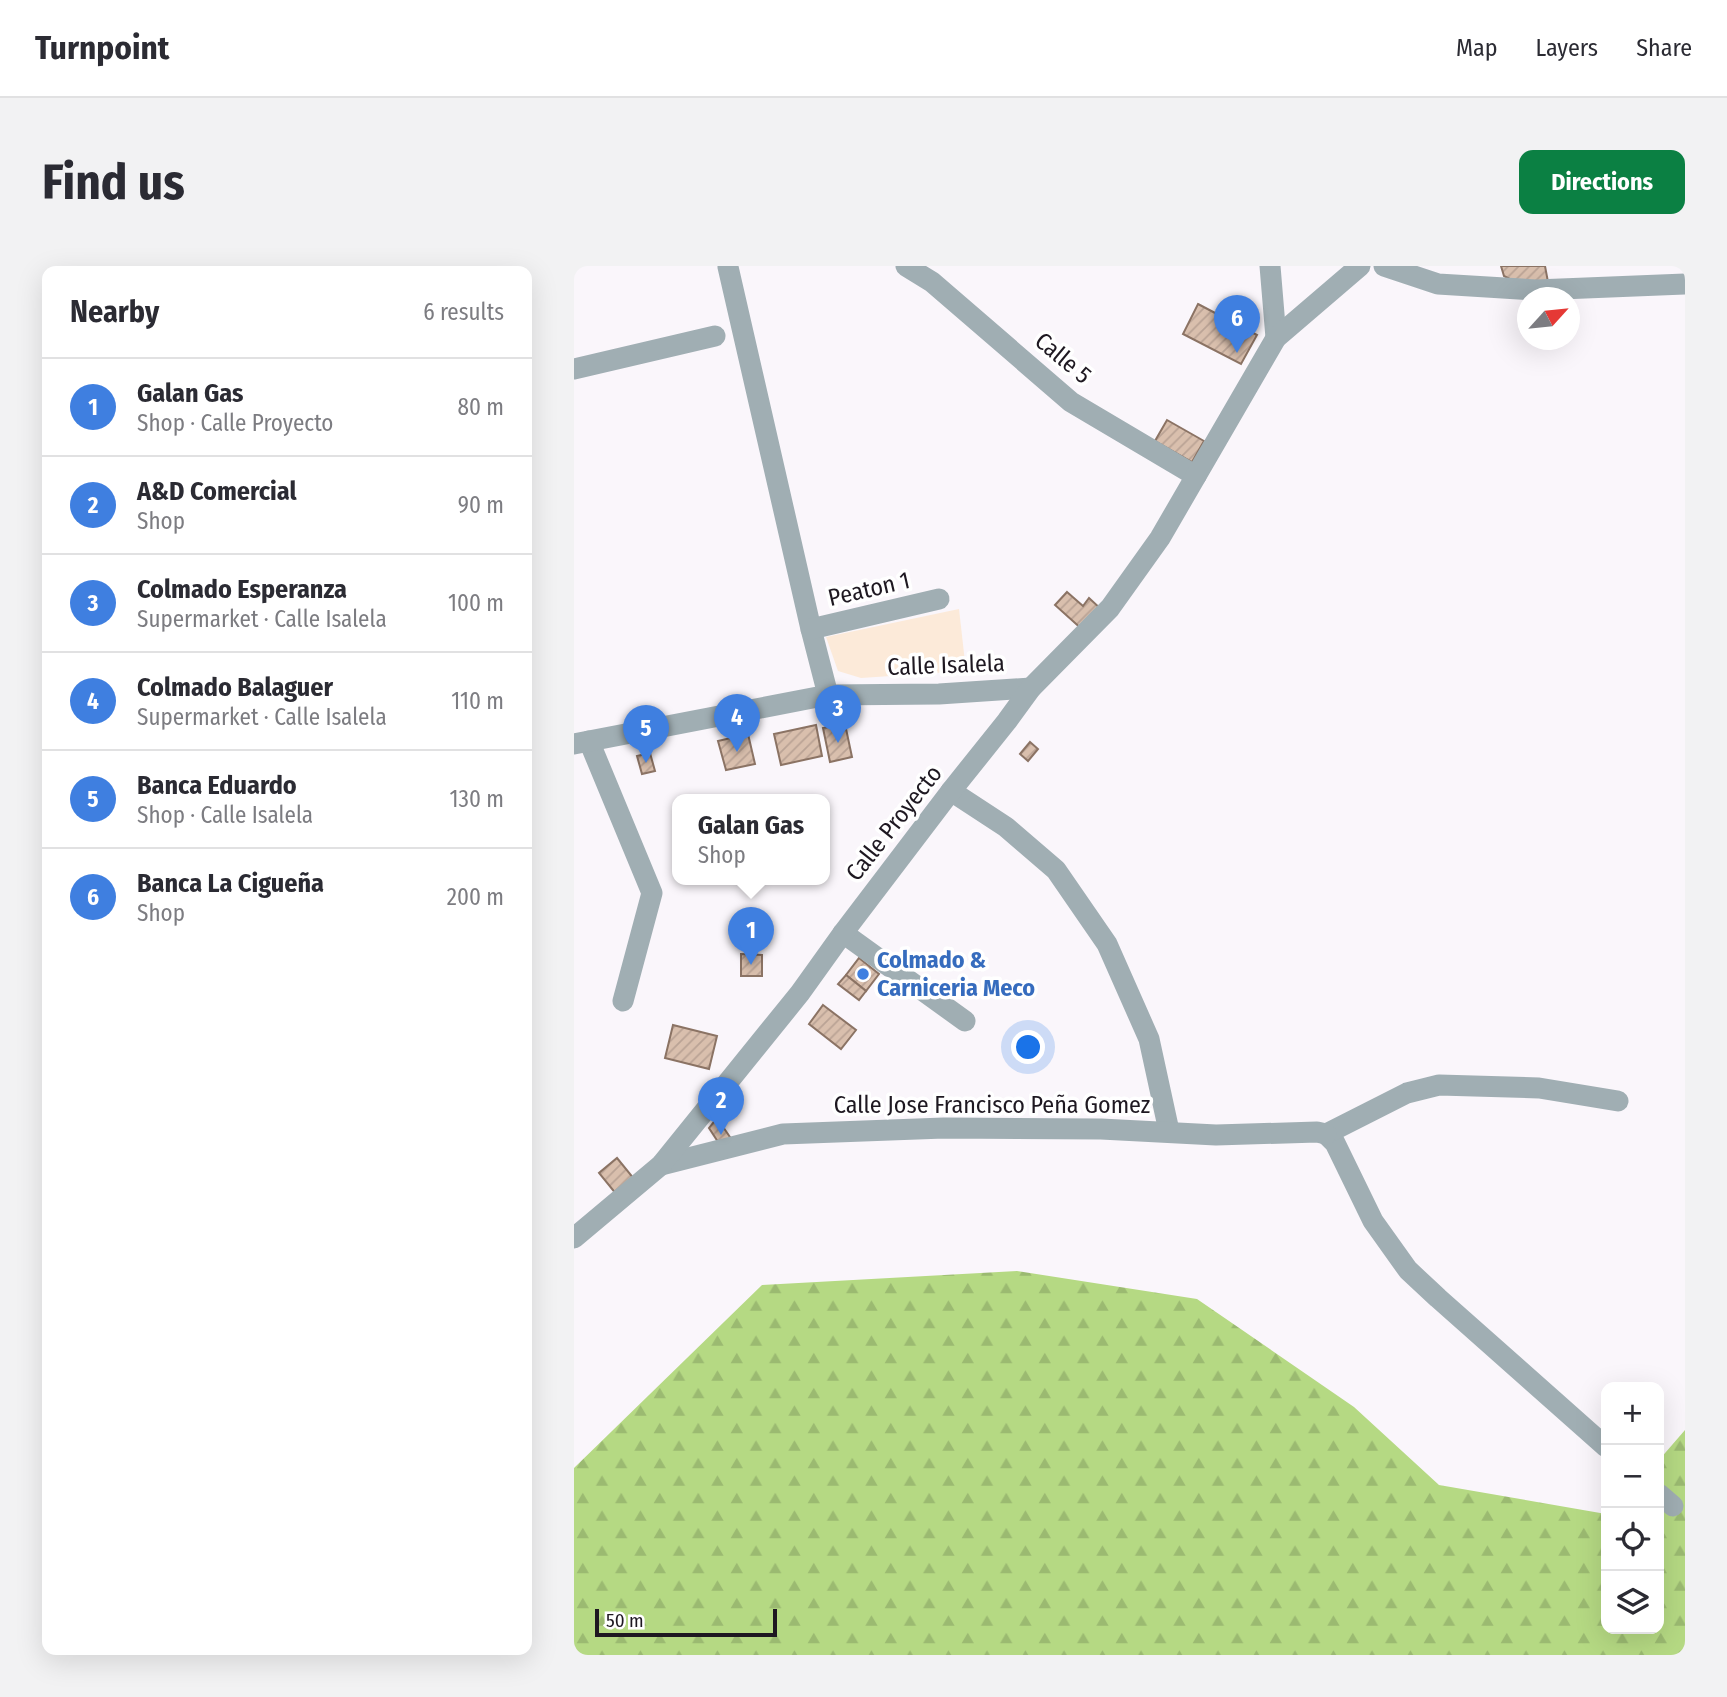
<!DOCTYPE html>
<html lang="en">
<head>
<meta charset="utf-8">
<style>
	:root { --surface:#fff; --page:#f2f2f3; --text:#2b2b33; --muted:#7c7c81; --line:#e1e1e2; --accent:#0b8043 }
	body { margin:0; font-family:"Fira Sans Condensed",sans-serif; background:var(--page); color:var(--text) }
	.controls { position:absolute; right:21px; bottom:21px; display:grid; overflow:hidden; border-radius:14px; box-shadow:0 7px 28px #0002 }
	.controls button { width:63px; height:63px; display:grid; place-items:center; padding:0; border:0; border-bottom:2px solid var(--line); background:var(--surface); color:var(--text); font:35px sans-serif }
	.compass { position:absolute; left:943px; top:21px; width:63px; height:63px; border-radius:50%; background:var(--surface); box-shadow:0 7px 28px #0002; rotate:63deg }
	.scale { position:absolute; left:21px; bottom:18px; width:182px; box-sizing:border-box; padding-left:7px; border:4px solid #1e1821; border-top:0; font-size:19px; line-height:24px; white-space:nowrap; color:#1e1821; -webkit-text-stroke:5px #fff; paint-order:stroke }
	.you { position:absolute; left:455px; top:782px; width:24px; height:24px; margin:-18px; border:5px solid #fff; border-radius:50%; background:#1a73e8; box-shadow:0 0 0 10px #1a73e833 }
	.badge { display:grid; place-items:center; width:46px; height:46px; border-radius:50%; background:var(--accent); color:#fff; font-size:23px; font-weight:700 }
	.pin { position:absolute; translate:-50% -58px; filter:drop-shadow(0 2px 4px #0008) }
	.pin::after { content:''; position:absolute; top:37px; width:24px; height:21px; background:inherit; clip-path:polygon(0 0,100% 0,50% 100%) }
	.popup { position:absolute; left:98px; top:528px; width:158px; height:91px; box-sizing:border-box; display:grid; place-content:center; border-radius:14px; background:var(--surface); filter:drop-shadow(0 2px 5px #0005); font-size:23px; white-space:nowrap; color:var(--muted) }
	.popup b { font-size:26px; color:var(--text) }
	.popup::after { content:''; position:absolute; left:50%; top:100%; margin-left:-14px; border:14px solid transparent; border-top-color:var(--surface) }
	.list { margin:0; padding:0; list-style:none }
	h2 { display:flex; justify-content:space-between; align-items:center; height:91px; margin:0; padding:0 28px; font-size:30px }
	h2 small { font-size:23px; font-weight:400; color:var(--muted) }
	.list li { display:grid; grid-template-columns:46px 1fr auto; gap:21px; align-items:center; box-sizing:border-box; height:98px; padding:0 28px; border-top:2px solid var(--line) }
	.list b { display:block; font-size:26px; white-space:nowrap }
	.list p { margin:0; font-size:23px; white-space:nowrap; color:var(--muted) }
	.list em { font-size:23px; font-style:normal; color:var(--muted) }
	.icon { flex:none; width:38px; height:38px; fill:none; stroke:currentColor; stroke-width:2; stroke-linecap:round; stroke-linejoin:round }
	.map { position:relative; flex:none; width:1111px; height:1389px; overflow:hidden; border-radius:14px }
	header { display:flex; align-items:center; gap:42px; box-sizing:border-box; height:98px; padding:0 35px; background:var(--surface); border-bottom:2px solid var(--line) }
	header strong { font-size:33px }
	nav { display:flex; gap:38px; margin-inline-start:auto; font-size:24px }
	.intro { display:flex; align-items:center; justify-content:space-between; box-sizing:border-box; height:168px; padding:0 42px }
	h1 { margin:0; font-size:49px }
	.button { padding:18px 32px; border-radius:14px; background:var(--accent); color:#fff; font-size:24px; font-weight:700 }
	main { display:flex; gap:42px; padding:0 42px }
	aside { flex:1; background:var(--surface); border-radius:14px; box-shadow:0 7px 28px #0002 }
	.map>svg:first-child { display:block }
	.education { fill:#fcead9 }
	.forest { fill:url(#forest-firs) }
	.building { fill:url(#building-hatch); stroke:#8b7364; stroke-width:2 }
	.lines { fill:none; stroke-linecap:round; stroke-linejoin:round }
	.minor { stroke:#a0aeb3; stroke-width:21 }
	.shop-dot { fill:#3f7fe0; stroke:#fff; stroke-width:2.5 }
	.labels { text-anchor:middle; stroke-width:7; stroke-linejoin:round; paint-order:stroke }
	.street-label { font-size:24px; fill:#1e1821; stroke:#fff }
	.shop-label { font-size:24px; font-weight:bold; fill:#366cbe; stroke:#fff; text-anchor:start }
</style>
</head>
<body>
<header>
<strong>Turnpoint</strong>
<nav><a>Map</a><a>Layers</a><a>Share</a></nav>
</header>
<div class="intro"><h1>Find us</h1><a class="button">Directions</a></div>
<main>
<aside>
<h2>Nearby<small>6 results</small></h2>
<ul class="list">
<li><span class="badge" style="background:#3f7fe0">1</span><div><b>Galan Gas</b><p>Shop · Calle Proyecto</p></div><em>80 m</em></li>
<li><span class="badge" style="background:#3f7fe0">2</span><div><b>A&amp;D Comercial</b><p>Shop</p></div><em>90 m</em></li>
<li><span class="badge" style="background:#3f7fe0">3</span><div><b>Colmado Esperanza</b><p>Supermarket · Calle Isalela</p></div><em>100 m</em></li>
<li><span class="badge" style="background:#3f7fe0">4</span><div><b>Colmado Balaguer</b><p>Supermarket · Calle Isalela</p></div><em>110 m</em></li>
<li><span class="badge" style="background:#3f7fe0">5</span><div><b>Banca Eduardo</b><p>Shop · Calle Isalela</p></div><em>130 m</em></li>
<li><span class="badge" style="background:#3f7fe0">6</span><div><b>Banca La Cigueña</b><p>Shop</p></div><em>200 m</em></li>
</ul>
</aside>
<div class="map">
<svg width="1111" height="1389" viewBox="0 0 1111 1389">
	<defs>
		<pattern id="forest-firs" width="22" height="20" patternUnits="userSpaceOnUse" patternTransform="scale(1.75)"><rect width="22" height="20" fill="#b5d983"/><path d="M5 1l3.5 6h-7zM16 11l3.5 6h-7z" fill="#9bba71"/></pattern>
		<pattern id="building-hatch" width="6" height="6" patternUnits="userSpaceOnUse" patternTransform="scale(1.75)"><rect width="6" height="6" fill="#d9bfad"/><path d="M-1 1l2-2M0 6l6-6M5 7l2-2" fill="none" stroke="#baa395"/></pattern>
	</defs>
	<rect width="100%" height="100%" fill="#faf6fb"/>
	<polygon class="education" points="385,343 392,405 287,412 264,405 252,371"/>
	<polygon class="forest" points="443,1005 623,1033 780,1141 865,1219 1032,1248 1032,1363 1085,1363 1085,1194 1111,1164 1111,1389 0,1389 0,1202 188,1019"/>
	<g class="building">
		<polygon points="927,0 971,0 974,16 945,18 930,10"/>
		<polygon points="624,38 683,69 667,98 609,68"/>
		<polygon points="593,154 630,175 618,196 581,175"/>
		<polygon points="493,326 509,340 515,332 528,344 510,365 481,339"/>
		<polygon points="271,458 278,491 256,496 249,462"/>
		<polygon points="242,459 248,490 207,499 200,468"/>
		<polygon points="174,468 181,498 152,504 144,475"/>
		<polygon points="456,476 464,483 454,495 446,488"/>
		<polygon points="76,487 81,505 68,508 63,490"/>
		<polygon points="167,688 188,689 188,710 167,710"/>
		<polygon points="285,692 305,708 292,725 272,709"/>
		<polygon points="272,709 292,725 285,734 264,718"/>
		<polygon points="249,739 282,764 267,783 235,758"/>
		<polygon points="99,759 143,770 135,803 91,792"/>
		<polygon points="143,852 160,877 146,879 135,862"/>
		<polygon points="43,892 61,914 43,929 25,907"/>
	</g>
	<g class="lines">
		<g class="minor">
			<polyline points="332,0 358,16 497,136 622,210"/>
			<polyline points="696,0 702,72"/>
			<polyline points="810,0 864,18 962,24 1111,18"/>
			<polyline points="154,1 237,363 254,429"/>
			<polyline points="0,103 141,70"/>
			<polyline points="237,363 365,333"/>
			<polyline points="15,475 78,627 49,735"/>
			<polyline points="0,478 254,429 365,428 457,422"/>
			<polyline points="377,525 432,561 482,604 533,678 575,773 595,865"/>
			<polyline points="269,667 391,755"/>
			<polyline points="752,868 761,877 799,955 834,1004 864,1032 1032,1181"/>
			<polyline points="752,868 833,827 865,819 965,822 1044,835"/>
			<polyline points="87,899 209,868 370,862 527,863 642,869 743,866 752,868"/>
			<polyline points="0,972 87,899 226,727 269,667 377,525 433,455 457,422 536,342 586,272 702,72 786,0"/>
			<polyline points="1085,1228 1099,1240"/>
		</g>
	</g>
	<circle class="shop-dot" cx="289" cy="708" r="7"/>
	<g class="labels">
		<g class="street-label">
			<text transform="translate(489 92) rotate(40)" y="8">Calle 5</text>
			<text transform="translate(295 323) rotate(-13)" y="8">Peaton 1</text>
			<text transform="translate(372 399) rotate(-2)" y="8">Calle Isalela</text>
			<text transform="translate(320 557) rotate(-52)" y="8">Calle Proyecto</text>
			<text x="418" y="847">Calle Jose Francisco Peña Gomez</text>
		</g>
		<g class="shop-label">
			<text x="303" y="702">Colmado &amp;<tspan x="303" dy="28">Carniceria Meco</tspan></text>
		</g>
	</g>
</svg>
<div class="controls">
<button>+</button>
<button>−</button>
<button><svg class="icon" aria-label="locate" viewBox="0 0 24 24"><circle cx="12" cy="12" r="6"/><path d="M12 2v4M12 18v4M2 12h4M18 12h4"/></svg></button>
<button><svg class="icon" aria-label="layers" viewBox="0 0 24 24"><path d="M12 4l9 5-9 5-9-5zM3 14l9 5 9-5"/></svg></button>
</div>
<svg class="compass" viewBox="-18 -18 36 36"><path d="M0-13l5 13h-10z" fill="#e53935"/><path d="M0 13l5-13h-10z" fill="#7c7c81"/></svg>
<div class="scale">50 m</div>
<div class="you"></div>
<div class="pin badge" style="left:177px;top:699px;background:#3f7fe0">1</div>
<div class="popup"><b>Galan Gas</b>Shop</div>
<div class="pin badge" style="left:147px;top:869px;background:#3f7fe0">2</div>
<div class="pin badge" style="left:264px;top:477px;background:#3f7fe0">3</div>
<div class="pin badge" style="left:163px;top:486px;background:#3f7fe0">4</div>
<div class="pin badge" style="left:72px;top:497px;background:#3f7fe0">5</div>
<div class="pin badge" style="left:663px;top:87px;background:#3f7fe0">6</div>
</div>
</main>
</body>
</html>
